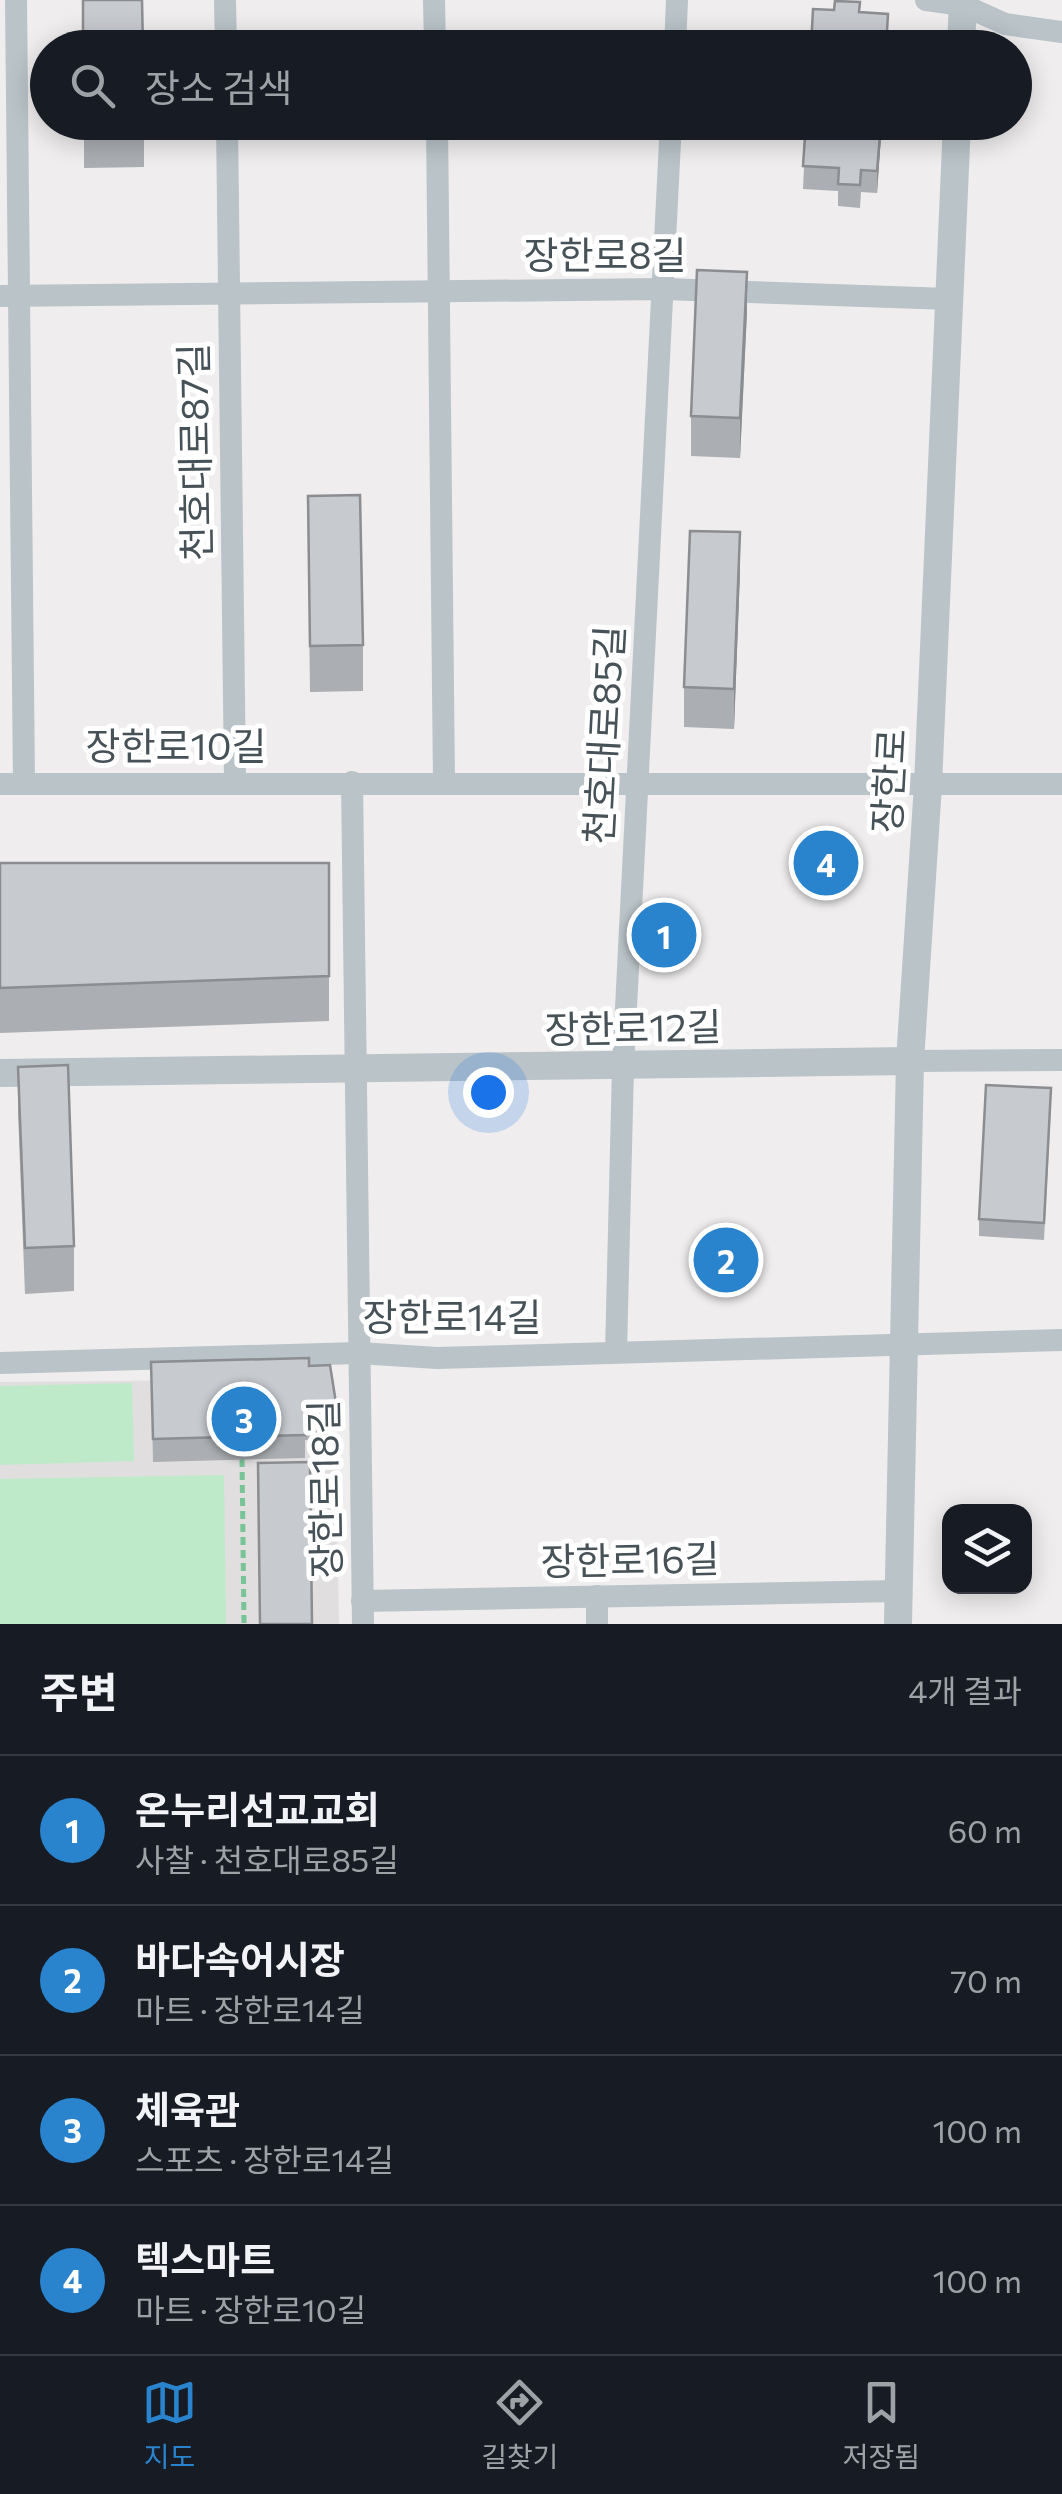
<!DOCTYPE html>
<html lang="ko">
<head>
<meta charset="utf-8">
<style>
	:root { --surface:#171b24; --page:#20242c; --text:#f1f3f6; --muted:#9ea1a6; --line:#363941; --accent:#2983cd }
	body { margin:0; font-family:Commissioner,"Noto Sans KR",sans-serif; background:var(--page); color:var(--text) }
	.controls { position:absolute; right:30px; bottom:30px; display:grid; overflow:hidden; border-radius:20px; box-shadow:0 5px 25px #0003 }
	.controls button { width:90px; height:90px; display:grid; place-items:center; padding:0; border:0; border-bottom:2px solid var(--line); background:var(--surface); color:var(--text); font:50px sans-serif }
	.you { position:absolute; left:488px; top:1092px; width:35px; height:35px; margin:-25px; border:8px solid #fff; border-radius:50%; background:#1a73e8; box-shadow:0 0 0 15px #1a73e833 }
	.badge { display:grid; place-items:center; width:65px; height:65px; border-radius:50%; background:var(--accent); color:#fff; font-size:32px; font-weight:700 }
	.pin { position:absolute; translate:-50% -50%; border:5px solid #fff; box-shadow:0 2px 10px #0006 }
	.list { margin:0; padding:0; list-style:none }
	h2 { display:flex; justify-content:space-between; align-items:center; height:130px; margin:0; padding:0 40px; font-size:42px }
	h2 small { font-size:32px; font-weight:400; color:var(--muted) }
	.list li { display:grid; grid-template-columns:65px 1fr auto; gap:30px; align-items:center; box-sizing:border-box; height:150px; padding:0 40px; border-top:2px solid var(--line) }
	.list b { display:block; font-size:38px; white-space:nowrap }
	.list p { margin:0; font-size:32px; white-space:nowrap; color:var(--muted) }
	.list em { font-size:32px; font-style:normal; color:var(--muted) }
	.icon { flex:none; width:55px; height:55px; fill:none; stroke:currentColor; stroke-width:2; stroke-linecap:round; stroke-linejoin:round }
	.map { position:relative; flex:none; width:1062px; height:1624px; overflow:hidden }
	.search { position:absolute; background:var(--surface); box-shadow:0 5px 25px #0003; left:30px; right:30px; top:30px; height:110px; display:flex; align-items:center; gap:25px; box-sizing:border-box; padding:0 35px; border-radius:55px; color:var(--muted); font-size:38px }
	.sheet { height:730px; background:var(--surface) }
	nav { display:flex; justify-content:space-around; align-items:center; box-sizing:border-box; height:140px; border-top:2px solid var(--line); background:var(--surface); font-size:28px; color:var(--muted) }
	nav a { display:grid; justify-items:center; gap:5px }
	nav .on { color:var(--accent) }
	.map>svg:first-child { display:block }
	.education { fill:#e0dede }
	.green { fill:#beeaca }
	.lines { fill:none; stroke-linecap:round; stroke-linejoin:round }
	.path { stroke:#79c497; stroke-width:5; stroke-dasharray:8 5; stroke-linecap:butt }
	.minor { stroke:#b9c3c8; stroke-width:22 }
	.tertiary { stroke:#b9c3c8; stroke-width:28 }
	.wall { fill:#abaeb2 }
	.shaded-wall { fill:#8b8d91 }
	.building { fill:#c7cacf; stroke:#8b8d91; stroke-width:2.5 }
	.labels { text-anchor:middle; stroke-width:10; stroke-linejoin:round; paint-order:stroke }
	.street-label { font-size:38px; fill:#475258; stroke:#fff }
</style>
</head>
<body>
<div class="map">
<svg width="1062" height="1624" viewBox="0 0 1062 1624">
	<rect width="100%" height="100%" fill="#efeded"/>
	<polygon class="education" points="334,1379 339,1624 0,1624 0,1382"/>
	<g class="green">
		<polygon points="132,1383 134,1461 0,1465 0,1386"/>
		<polygon points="224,1475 226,1624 0,1624 0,1479"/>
	</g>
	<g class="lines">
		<polyline class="path" points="242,1459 244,1624"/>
		<g class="minor">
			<polyline points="16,0 24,783"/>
			<polyline points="225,0 226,48"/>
			<polyline points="434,0 435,48"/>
			<polyline points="926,0 963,5 1005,24 1062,32"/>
			<polyline points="675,48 677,0"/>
			<polyline points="227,122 235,781"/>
			<polyline points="437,122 444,782"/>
			<polyline points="0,296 663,289 949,299"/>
			<polyline points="352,782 363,1624"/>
			<polyline points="0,784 1062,784"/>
			<polyline points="910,1061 1062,1060"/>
			<polyline points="616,1352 623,1067 671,122"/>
			<polyline points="0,1363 359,1353 437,1358 1062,1340"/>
			<polyline points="362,1601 899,1591"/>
			<polyline points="597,1624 597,1596"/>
		</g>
		<g class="tertiary">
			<polyline points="961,48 963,0"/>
			<polyline points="0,1073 910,1061"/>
			<polyline points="898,1624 910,1061 928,785 957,122"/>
		</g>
	</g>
	<g class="wall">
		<polygon points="84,122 144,122 144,167 84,168"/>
		<polygon points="806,122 882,122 877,193 861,192 860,208 838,206 838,191 803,189"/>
		<polygon points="747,311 740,458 691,456 691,416"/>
		<polygon points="308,541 363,645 363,691 310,692"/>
		<polygon points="740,572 734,729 684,727 684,687"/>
		<polygon points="0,863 329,863 329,1021 0,1033"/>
		<polygon points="18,1067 74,1246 74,1291 25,1294 18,1113"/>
		<polygon points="1051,1106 1044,1240 979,1236 979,1219"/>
		<polygon points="151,1362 309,1366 336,1403 336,1426 330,1426 330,1440 305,1440 305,1458 153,1462"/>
	</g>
	<g class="shaded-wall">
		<polygon points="881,122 882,122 877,193 877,171"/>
		<polygon points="747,272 747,311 740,458 740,418"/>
		<polygon points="740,532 740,572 734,729 734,689"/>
	</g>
	<g class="building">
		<polygon points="83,0 142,0 143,48 83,48"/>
		<polygon points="835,1 860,2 859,12 888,14 886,48 811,48 813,9 834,10"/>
		<polygon points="806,122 881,122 877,171 861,170 860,185 838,184 839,168 803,166"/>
		<polygon points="697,270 747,272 740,418 691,416"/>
		<polygon points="360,495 363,645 310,646 308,496"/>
		<polygon points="690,531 740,532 734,689 684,687"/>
		<polygon points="0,863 329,863 329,976 0,988"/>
		<polygon points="68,1065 74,1246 25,1248 18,1067"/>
		<polygon points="986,1085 1051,1088 1044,1223 979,1219"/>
		<polygon points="309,1358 309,1366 330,1365 336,1403 330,1403 330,1417 305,1418 305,1435 153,1439 151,1362"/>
		<polygon points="310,1462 312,1624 260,1624 258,1463"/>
	</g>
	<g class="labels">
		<g class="street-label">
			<text x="605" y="269">장한로8길</text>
			<text transform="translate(196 452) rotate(-91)" y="13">천호대로87길</text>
			<text transform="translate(605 735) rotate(-87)" y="13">천호대로85길</text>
			<text x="176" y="760">장한로10길</text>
			<text transform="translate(890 781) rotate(-87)" y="13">장한로</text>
			<text transform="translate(633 1029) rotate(-1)" y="13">장한로12길</text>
			<text x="452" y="1331">장한로14길</text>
			<text transform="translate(326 1489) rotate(-91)" y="13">장한로18길</text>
			<text transform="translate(630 1561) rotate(-1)" y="13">장한로16길</text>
		</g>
	</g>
</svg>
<div class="controls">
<button><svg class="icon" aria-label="layers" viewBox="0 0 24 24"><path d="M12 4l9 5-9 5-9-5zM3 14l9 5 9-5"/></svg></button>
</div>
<div class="you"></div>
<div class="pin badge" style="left:664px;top:935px">1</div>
<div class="pin badge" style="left:726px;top:1260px">2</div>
<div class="pin badge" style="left:244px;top:1419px">3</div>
<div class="pin badge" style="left:826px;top:863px">4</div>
<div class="search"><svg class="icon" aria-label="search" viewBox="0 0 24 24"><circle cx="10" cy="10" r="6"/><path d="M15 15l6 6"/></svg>장소 검색</div>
</div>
<section class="sheet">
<h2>주변<small>4개 결과</small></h2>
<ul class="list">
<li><span class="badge">1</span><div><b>온누리선교교회</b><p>사찰 · 천호대로85길</p></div><em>60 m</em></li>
<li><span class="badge">2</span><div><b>바다속어시장</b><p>마트 · 장한로14길</p></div><em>70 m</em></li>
<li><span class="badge">3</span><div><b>체육관</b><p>스포츠 · 장한로14길</p></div><em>100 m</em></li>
<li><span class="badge">4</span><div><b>텍스마트</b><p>마트 · 장한로10길</p></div><em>100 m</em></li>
</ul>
</section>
<nav>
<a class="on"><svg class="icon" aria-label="map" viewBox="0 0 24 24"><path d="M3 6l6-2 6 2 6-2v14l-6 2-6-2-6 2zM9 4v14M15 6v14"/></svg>지도</a>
<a><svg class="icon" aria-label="directions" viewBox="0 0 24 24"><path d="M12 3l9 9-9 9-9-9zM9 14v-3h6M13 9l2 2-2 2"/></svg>길찾기</a>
<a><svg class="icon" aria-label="saved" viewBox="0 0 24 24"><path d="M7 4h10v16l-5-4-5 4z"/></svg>저장됨</a>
</nav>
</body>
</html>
